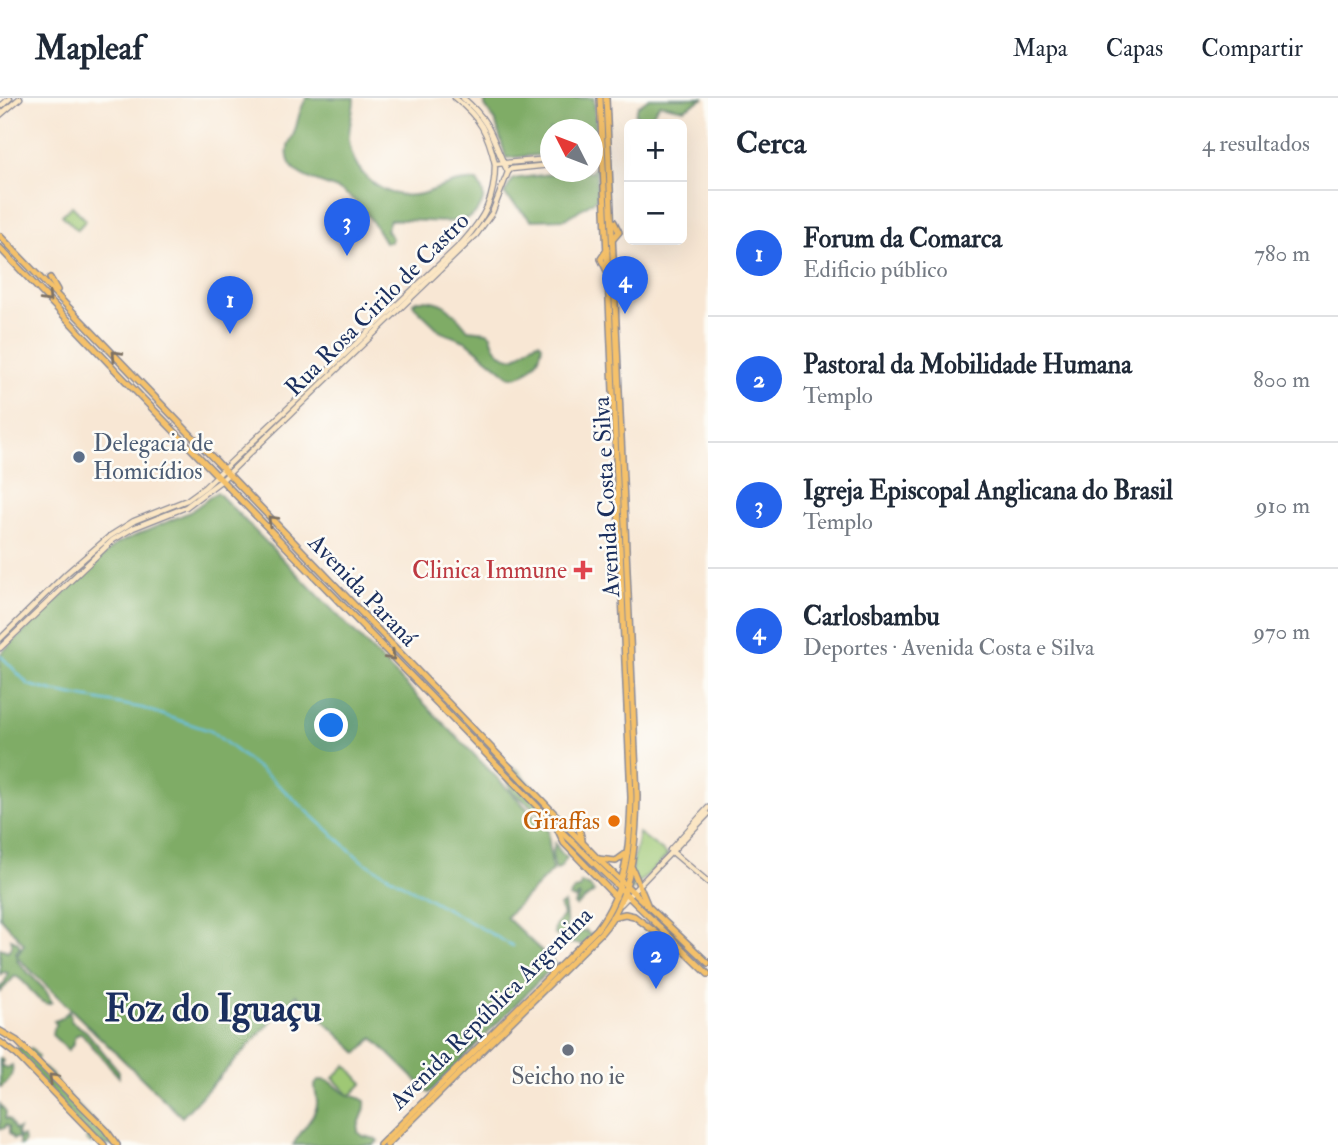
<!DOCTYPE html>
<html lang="es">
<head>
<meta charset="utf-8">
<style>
	:root { --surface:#fff; --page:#f2f2f3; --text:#1f2937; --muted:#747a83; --line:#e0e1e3; --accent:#2563eb }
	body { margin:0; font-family:"IM FELL Double Pica",serif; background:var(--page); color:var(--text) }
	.controls { position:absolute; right:21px; top:21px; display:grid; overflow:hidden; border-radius:10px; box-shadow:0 7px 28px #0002 }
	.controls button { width:63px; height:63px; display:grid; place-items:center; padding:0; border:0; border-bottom:2px solid var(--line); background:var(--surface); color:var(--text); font:35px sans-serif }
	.compass { position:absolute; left:540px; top:21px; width:63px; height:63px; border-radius:50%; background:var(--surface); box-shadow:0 7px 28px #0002; rotate:312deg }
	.you { position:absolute; left:332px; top:628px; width:24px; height:24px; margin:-18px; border:5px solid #fff; border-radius:50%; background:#1a73e8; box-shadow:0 0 0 10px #1a73e833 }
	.badge { display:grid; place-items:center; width:46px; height:46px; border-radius:50%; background:var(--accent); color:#fff; font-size:23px; font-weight:700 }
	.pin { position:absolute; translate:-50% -58px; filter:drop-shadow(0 2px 4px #0008) }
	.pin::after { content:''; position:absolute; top:37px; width:24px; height:21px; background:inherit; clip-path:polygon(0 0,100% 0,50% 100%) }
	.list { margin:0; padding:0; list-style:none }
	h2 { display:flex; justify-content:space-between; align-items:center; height:91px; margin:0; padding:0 28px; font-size:30px }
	h2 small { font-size:23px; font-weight:400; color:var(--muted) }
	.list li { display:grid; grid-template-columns:46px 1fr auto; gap:21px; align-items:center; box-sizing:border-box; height:126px; padding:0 28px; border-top:2px solid var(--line) }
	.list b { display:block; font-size:26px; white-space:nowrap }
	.list p { margin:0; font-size:23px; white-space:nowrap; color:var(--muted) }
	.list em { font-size:23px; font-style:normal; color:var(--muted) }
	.map { position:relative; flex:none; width:708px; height:1047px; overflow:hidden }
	header { display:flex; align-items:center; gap:42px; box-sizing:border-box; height:98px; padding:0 35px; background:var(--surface); border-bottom:2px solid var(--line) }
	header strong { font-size:33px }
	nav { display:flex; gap:38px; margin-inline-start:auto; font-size:24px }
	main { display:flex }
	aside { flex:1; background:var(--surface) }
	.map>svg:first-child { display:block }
	.green { fill:#9fc874; stroke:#5d7c69; stroke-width:2 }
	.forest { fill:#7fac66; stroke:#4d6e62; stroke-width:2 }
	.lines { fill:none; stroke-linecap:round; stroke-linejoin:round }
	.stream { stroke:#69c3e6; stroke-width:2 }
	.secondary-casing { stroke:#8a8b99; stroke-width:7 }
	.primary-casing { stroke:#8a8b99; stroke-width:8 }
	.secondary { stroke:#fbe6c4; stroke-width:4.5 }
	.primary { stroke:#f5c16b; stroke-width:5 }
	.oneway { stroke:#7d7164 }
	.service-dot { fill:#5c6f8a; stroke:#fdfcf7; stroke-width:2.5 }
	.health-dot { fill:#e0444e; stroke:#fdfcf7; stroke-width:2.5 }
	.food-dot { fill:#e8710a; stroke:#fdfcf7; stroke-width:2.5 }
	.worship-dot { fill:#6b7280; stroke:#fdfcf7; stroke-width:2.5 }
	.labels { text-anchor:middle; stroke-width:5; stroke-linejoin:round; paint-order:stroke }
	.street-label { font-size:24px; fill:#1b2f5e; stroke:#fdfcf7 }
	.service-label { font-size:24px; fill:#4e5e75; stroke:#fdfcf7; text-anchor:start }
	.health-label { font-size:24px; fill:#be3a42; stroke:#fdfcf7; text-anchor:end }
	.food-label { font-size:24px; fill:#c56008; stroke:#fdfcf7; text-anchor:end }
	.worship-label { font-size:24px; fill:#5b616d; stroke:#fdfcf7 }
	.town-label { font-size:38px; font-weight:bold; fill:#1b2f5e; stroke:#fdfcf7 }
</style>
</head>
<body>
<header>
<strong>Mapleaf</strong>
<nav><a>Mapa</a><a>Capas</a><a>Compartir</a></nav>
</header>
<main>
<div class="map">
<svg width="708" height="1047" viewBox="0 0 708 1047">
	<rect width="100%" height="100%" fill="#fdfcf7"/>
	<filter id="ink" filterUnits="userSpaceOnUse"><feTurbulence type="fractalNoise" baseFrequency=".0143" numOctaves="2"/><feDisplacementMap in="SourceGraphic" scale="14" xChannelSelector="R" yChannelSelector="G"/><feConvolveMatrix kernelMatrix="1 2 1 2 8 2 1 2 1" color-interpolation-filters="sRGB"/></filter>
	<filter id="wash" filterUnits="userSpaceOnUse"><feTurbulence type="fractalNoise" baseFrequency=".00686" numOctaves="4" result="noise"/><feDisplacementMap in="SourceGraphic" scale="28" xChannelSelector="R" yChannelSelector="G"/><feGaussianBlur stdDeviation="1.57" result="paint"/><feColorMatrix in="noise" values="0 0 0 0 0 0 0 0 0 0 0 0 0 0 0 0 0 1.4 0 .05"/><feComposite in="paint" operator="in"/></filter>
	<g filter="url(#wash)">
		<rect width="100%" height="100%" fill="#f8e7d4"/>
		<g class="green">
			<polygon points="72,108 86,122 77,132 62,117"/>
			<polygon points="639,735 668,757 632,792 628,788"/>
			<polygon points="346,967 363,985 350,998 333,980"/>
		</g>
		<g class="forest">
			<path d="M307,0H354C354,15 348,28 349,43C353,79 389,106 425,95C443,89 458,81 477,83C483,92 486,99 480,109C468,134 412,119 390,122L386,132L392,140L390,144H385C374,125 362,106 343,94C324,83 283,81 288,50C288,45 292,41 294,35C299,22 298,12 307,0Z"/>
			<polygon points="485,0 594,0 597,52 593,52 592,32 550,32 550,56 506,60 496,25 485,8"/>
			<polygon points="649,0 704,0 684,11 660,6 651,18 642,20 635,16 638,8"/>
			<polygon points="596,69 597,101 565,121 531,122 504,96 513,81 565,74 592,74 593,70"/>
			<path d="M418,202C446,201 452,213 468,232L487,234L491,237C493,246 495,251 503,257C517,268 525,246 539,244L542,247C541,263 526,280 510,279L467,244L441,234L414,208L413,205Z"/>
			<path d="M217,394L548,732L552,773L506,819L555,866L429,995L373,940L358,955L296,897L182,1019L18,860L17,863L46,893L52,904L48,906C32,902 30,884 15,878L0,894V889L4,886L8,875L3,874L0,877V850L8,853L12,847L11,841L18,844L20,850L16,854L17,858L24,846L0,819V556L116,446L190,414Z"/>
			<path d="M511,669L517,671L572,731L575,736L571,741C562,737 554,728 546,727L535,711L511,693L508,682L514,681Z"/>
			<polygon points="555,745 561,755 567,759 561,769 555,772 552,757"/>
			<polygon points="581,785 590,789 594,794 576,808 574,806 580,799 579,797 575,801 569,799 574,792 580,791"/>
			<path d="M564,805C566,816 567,827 566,838L574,841L580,834L586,832L589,837L598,834L586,847L569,845L554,836L555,828L563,817L560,808Z"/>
			<polygon points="69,913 71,923 86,933 119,973 119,979 81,935 75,938 72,948 68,952 52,937 53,931 57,927 54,923 60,921"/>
			<polygon points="18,948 27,953 31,950 38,959 36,963 52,977 62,992 111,1040 114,1047 103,1047 92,1041 91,1046 86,1042 88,1034 79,1028 16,954"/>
			<path d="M1,960L3,963L0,967L7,970L12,967C14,976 8,984 1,989H0V961Z"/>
			<path d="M319,982C334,981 335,990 347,996C353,999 358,998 365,1003C367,1016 357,1022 358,1034L363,1038L376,1041L378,1043L374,1047H293C299,1035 317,1017 317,1005C317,999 315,993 315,987Z"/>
			<polygon points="0,1006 6,1014 5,1021 9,1021 15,1032 19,1031 17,1035 19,1039 23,1038 24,1044 22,1047 19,1047 19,1039 14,1041 9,1035 9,1029 6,1027 5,1030 0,1031"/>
		</g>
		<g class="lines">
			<polyline class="stream" points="0,557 29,587 56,594 142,610 211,633 273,682 362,763 513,848"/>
		</g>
	</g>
	<g filter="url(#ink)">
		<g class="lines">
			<defs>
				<g id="secondary">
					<path d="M455,0C480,20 488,34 495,66"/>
					<path d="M463,0C494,27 491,41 508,74"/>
					<polyline points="0,9 10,0"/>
					<polyline points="0,17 20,0"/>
					<polyline points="592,58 601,56"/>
					<polyline points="592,64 602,63"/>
					<path d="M0,541L66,476L110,438L134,423L187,402L205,389L462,145C485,119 495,101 495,66L550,61"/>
					<polyline points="0,550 113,442 133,430 186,409 222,382 476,137 492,115 508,74 511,71 550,67"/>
					<polyline points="708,710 670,752 708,784"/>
					<polyline points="621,806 708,716"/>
				</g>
				<g id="primary">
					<polyline points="0,138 597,760 708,865"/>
					<polyline points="613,141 619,134 614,124"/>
					<polyline points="0,150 120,277 557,729 708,876"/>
					<polyline points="607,152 601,161 607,173"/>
					<polyline points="50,180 57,192"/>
					<polyline points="578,727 582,742"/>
					<polyline points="558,732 564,745 616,799"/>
					<polyline points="598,761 616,763 627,755"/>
					<polyline points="632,770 647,806"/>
					<polyline points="612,819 625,816 634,818 675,849"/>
					<polyline points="0,933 17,943 105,1031 117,1047"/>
					<polyline points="0,944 17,957 104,1047"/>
					<path d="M380,1047L597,831C627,792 630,746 631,699L600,0"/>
					<path d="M387,1047L601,835C633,798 636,744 637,698L606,0"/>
				</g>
			</defs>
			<use href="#secondary" class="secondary-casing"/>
			<use href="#primary" class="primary-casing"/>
			<use href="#secondary" class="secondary"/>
			<use href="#primary" class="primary"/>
		</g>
		<defs><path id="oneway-chevron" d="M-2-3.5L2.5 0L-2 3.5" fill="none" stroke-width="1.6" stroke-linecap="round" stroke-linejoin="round" transform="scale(1.75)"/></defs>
		<g class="oneway">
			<use href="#oneway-chevron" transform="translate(47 200) rotate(47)"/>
			<use href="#oneway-chevron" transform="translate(116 257) rotate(-133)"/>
			<use href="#oneway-chevron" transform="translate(272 422) rotate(-133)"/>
			<use href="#oneway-chevron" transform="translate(391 558) rotate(46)"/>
			<use href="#oneway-chevron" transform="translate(53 980) rotate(-135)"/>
		</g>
	</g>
	<circle class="service-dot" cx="79" cy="359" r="7"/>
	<path class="health-dot" d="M579.5 461.5h7v7h7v7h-7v7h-7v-7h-7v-7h7z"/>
	<circle class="food-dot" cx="614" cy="723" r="7"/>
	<circle class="worship-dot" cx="568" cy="952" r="7"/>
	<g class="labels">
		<g class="street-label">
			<text transform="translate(377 206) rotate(-45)" y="8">Rua Rosa Cirilo de Castro</text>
			<text transform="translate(606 399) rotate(-93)" y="8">Avenida Costa e Silva</text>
			<text transform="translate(363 492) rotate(46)" y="8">Avenida Paraná</text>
			<text transform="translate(491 910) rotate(-45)" y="8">Avenida República Argentina</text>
		</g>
		<g class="service-label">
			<text x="93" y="353">Delegacia de<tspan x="93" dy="28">Homicídios</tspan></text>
		</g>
		<g class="health-label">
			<text x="567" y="480">Clinica Immune</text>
		</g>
		<g class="food-label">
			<text x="600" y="731">Giraffas</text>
		</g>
		<g class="worship-label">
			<text x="568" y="986">Seicho no ie</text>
		</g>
		<g class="town-label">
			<text x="213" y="923">Foz do Iguaçu</text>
		</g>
	</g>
</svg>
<div class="controls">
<button>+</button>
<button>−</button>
</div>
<svg class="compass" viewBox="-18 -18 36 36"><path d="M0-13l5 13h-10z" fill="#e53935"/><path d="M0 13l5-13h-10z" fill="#747a83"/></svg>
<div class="you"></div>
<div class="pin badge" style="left:230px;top:236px">1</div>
<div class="pin badge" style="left:656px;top:891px">2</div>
<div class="pin badge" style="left:347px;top:158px">3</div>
<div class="pin badge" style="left:625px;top:216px">4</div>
</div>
<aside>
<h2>Cerca<small>4 resultados</small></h2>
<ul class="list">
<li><span class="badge">1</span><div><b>Forum da Comarca</b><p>Edificio público</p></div><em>780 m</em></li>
<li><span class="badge">2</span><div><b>Pastoral da Mobilidade Humana</b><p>Templo</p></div><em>800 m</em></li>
<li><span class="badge">3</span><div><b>Igreja Episcopal Anglicana do Brasil</b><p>Templo</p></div><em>910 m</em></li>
<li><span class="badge">4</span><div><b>Carlosbambu</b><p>Deportes · Avenida Costa e Silva</p></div><em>970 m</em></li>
</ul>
</aside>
</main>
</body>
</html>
